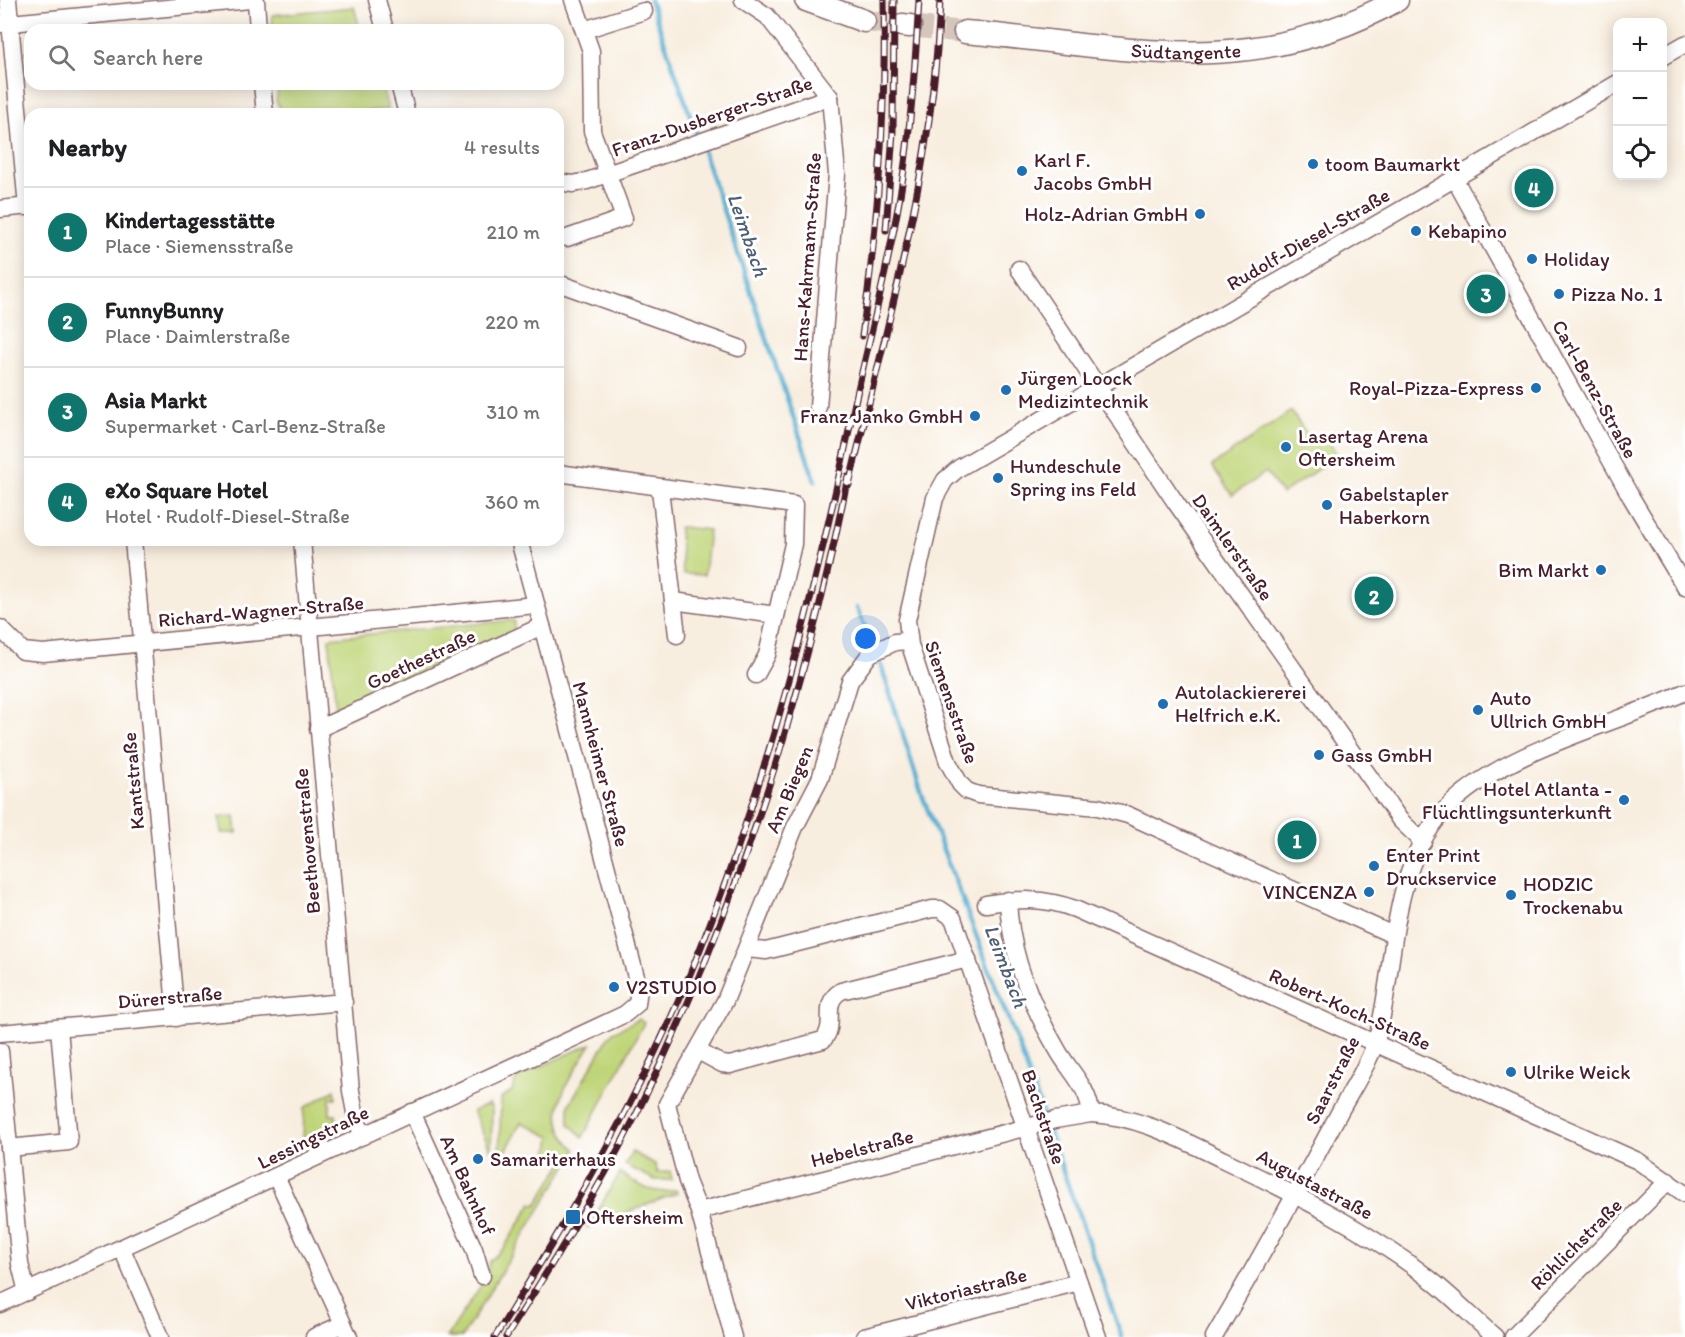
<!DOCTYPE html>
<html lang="en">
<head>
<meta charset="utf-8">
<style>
	:root { --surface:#fff; --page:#f6f6f6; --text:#202124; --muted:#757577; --line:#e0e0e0; --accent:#0f766e }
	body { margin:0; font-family:Itim,sans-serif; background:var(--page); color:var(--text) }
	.controls { position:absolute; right:18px; top:18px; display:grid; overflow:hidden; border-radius:12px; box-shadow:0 3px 15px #0003 }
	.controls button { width:54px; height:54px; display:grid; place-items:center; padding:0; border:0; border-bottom:2px solid var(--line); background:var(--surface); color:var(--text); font:30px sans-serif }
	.you { position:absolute; left:866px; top:639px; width:21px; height:21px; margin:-15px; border:4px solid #fff; border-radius:50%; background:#1a73e8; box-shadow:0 0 0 9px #1a73e833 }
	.badge { display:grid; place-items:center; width:39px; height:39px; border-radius:50%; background:var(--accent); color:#fff; font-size:20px; font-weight:700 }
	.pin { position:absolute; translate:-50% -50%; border:3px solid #fff; box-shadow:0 2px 6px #0006 }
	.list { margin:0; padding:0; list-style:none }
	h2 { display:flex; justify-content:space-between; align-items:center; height:78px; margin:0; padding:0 24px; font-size:26px }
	h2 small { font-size:20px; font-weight:400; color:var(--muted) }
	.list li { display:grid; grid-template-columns:39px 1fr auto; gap:18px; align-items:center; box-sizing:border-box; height:90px; padding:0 24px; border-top:2px solid var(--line) }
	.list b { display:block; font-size:22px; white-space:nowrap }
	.list p { margin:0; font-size:20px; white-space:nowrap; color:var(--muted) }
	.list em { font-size:20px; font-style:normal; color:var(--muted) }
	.icon { flex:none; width:33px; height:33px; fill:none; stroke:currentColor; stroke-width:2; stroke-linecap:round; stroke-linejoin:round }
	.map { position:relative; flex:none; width:1685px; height:1337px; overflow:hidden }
	.search { position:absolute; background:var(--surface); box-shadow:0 3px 15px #0003; left:24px; top:24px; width:540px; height:66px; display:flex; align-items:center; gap:15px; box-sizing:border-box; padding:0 21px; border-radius:18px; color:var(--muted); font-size:22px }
	.panel { position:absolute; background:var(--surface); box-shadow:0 3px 15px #0003; left:24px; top:108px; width:540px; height:438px; border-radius:18px }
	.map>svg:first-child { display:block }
	.green { fill:#c0d579; stroke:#857a52; stroke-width:1.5 }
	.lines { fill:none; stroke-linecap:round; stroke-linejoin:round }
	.stream { stroke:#53aed1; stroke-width:4.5 }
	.secondary-tunnel { stroke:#d5c5bb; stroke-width:22; stroke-dasharray:22 11; stroke-linecap:butt }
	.minor-casing { stroke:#87676a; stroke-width:19 }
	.secondary-casing { stroke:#87676a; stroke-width:25 }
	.minor { stroke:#fff; stroke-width:16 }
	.secondary { stroke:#fff; stroke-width:22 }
	.rail-casing { stroke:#4a1f2b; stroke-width:7 }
	.rail { stroke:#fff; stroke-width:4.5; stroke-dasharray:14; stroke-linecap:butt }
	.poi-dot { fill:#1f6fb2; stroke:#fff; stroke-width:2 }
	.labels { text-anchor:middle; stroke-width:6; stroke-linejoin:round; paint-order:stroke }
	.street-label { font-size:20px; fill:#4a1f2b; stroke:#fff }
	.poi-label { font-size:20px; fill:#4a1f2b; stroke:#fff; text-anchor:start }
	.water-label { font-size:21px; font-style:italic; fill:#4e5f76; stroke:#fff }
</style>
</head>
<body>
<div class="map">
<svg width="1685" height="1337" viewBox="0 0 1685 1337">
	<rect width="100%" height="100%" fill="#fff"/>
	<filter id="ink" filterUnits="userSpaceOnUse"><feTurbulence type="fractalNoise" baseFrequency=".0167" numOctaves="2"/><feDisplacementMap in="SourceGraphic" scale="12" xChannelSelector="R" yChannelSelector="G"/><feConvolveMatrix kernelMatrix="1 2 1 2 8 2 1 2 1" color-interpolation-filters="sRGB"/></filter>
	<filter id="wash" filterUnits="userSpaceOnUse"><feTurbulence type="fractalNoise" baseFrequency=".008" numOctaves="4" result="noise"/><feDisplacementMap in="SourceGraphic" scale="24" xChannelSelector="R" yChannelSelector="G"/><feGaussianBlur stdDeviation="1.35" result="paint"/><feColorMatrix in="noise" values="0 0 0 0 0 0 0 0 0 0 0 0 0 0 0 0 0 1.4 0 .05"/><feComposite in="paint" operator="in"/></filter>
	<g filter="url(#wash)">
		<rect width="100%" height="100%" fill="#f8eedf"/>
		<g class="green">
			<polygon points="354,7 360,30 273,30 272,15"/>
			<polygon points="279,84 381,84 388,109 337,114 278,114 282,111 276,101"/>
			<polygon points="1291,411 1311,440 1322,432 1338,455 1282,494 1266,472 1232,495 1212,466"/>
			<polygon points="679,527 709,530 704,575 683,574"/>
			<polygon points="514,620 514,630 336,709 329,638"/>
			<polygon points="235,816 237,833 221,833 219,817"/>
			<polygon points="639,1019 644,1023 583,1137 569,1124 569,1105 608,1038 613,1032"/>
			<path d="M591,1044C570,1080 538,1115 576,1150L462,1337H447L486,1278L490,1261L504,1248L532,1203L536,1205L562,1164L548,1156L551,1137L521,1122L501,1161L499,1160L501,1098L512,1091L517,1077Z"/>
			<polygon points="335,1090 336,1098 330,1098 330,1115 336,1115 337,1127 303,1144 304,1108"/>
			<polygon points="489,1104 492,1109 491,1151 473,1111"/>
			<polygon points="632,1152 655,1164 658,1173 670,1171 672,1180 655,1180 625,1165"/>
			<path d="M620,1173C639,1185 653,1196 676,1190L677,1193L587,1228Z"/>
		</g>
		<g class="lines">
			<g class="stream">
				<polyline points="650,0 698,138"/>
				<polyline points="701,145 815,481"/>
				<polyline points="857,608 883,671 922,795 1018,1044 1122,1337"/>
			</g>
		</g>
	</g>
	<g filter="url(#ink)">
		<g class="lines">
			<g class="secondary-tunnel">
				<polyline points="864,21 902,25"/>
				<polyline points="910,26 965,32"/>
			</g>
			<defs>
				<g id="minor">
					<polyline points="8,0 27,207"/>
					<polyline points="256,0 258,30"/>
					<polyline points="377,0 385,30"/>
					<polyline points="743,0 767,16 830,97 837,174 818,407"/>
					<polyline points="0,24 250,0"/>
					<polyline points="584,30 644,11"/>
					<polyline points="1662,57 1685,44"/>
					<polyline points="262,84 265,114"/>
					<polyline points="399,84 407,114"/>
					<polyline points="1454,178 1631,497 1685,587"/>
					<polyline points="558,182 573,184 587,181 830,97"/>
					<polyline points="0,209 30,206"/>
					<polyline points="567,238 624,218 592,131 591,51 573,0"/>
					<polyline points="1019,269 1176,503 1400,820 1423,842"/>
					<polyline points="558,283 739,348"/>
					<polyline points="558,473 794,505 793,544 767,655 756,675"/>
					<polyline points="660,489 677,635"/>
					<polyline points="133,540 176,1018"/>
					<polyline points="302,540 351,1091 356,1118 363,1136"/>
					<polyline points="673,601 776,615"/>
					<polyline points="0,628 23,651 43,653 536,605"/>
					<polyline points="318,729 542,626"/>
					<path d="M1008,900C1010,954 1030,1003 1057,1049C1069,1071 1089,1087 1091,1114C1139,1116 1180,1139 1224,1160C1294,1194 1364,1228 1426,1276C1450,1294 1472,1317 1495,1337"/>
					<path d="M986,904C1018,899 1043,897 1075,909L1638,1161L1685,1194"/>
					<polyline points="1393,935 1128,815 1098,807 978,795 967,791 960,784 948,762 910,645 907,620 935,498 945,480 959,468 1618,83"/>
					<polyline points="747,949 766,951 932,909 940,909 953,918 1098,1337"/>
					<polyline points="0,1033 344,1002"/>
					<polyline points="0,1051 20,1264 27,1292"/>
					<path d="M698,1051L722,1064L730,1065L823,1040C838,1024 820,1004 841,991L968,959"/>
					<polyline points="412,1112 474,1249 482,1276"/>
					<polyline points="9,1148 69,1142 59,1028"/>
					<polyline points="277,1178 349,1337"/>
					<polyline points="699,1211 1055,1120 1091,1114"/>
					<polyline points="122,1249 160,1337"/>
					<path d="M0,1304C208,1208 417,1112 625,1014L637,1004L639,988L519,540"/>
					<polyline points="314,1337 343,1324"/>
					<polyline points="733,1337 699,1211 687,1181 667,1104 725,1001 795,827 820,779 850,681 870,654 895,642 909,641"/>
					<polyline points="864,1337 1079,1282"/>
					<path d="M1214,1337C1257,1264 1298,1190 1338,1115C1352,1089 1372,1060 1379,1030C1397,954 1390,859 1453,802C1510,749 1613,725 1685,692"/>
					<polyline points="1513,1337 1668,1181"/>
				</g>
				<g id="secondary">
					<polyline points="806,0 864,21"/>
					<polyline points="902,25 910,26"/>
					<path id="s1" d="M965,32C1123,46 1249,83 1397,0"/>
				</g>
			</defs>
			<use href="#minor" class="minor-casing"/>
			<use href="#secondary" class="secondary-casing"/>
			<use href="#minor" class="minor"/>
			<use href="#secondary" class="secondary"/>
			<defs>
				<g id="rail">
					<polyline points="886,230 893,132 894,0"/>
					<path d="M862,336C878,224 886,113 884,0"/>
					<path d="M849,485C887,325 934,166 940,0"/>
					<path d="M495,1337C568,1220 637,1101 690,974C766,790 813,600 854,407C872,326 894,245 905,163C912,109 916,54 919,0"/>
					<path d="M506,1337C551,1266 596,1194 634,1119C736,915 804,699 848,476"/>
				</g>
			</defs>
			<use href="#rail" class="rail-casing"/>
			<use href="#rail" class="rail"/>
		</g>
	</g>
	<g class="poi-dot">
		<circle cx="1313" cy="164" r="6"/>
		<circle cx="1022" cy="171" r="6"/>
		<circle cx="1200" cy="214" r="6"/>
		<circle cx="1416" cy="231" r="6"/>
		<circle cx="1532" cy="259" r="6"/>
		<circle cx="1559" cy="294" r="6"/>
		<circle cx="1536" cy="388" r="6"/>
		<circle cx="1006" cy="390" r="6"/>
		<circle cx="975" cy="416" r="6"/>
		<circle cx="1286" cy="447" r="6"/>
		<circle cx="998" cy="478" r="6"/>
		<circle cx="1327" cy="505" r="6"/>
		<circle cx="1601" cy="570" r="6"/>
		<circle cx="1163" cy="704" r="6"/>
		<circle cx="1478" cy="710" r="6"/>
		<circle cx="1319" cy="755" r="6"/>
		<circle cx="1624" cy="800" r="6"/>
		<circle cx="1374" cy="866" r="6"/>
		<circle cx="1369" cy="892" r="6"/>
		<circle cx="1511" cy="895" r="6"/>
		<circle cx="614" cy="987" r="6"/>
		<circle cx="1511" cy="1072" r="6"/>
		<circle cx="478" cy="1159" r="6"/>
		<rect x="565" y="1209" width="16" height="16" rx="3"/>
	</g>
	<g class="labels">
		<g class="street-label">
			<text dy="7" stroke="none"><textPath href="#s1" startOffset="222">Südtangente</textPath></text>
			<text transform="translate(712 116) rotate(-19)" y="7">Franz-Dusberger-Straße</text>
			<text transform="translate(1308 239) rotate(-30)" y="7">Rudolf-Diesel-Straße</text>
			<text transform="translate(807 257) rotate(-86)" y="7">Hans-Kahrmann-Straße</text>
			<text transform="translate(1595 389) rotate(61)" y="7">Carl-Benz-Straße</text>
			<text transform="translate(1233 547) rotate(55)" y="7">Daimlerstraße</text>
			<text transform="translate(261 611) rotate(-5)" y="7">Richard-Wagner-Straße</text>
			<text transform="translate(421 659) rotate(-25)" y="7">Goethestraße</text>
			<text transform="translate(952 702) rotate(71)" y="7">Siemensstraße</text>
			<text transform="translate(601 764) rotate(75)" y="7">Mannheimer Straße</text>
			<text transform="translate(133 781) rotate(-95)" y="7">Kantstraße</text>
			<text transform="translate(789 789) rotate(-67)" y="7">Am Biegen</text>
			<text transform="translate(307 841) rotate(-95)" y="7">Beethovenstraße</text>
			<text transform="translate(170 997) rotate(-5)" y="7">Dürerstraße</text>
			<text transform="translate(1350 1009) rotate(24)" y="7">Robert-Koch-Straße</text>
			<text transform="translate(1332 1080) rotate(-63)" y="7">Saarstraße</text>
			<text transform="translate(1044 1117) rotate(71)" y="7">Bachstraße</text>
			<text transform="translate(313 1137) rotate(-26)" y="7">Lessingstraße</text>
			<text transform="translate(862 1148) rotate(-14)" y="7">Hebelstraße</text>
			<text transform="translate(1315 1184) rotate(28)" y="7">Augustastraße</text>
			<text transform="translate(468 1185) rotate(66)" y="7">Am Bahnhof</text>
			<text transform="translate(1576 1244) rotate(-45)" y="7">Röhlichstraße</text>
			<text transform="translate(966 1289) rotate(-14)" y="7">Viktoriastraße</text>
		</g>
		<g class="poi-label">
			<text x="1034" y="167">Karl F.<tspan x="1034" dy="23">Jacobs GmbH</tspan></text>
			<text x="1325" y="171">toom Baumarkt</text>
			<text x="1188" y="221" text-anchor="end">Holz-Adrian GmbH</text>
			<text x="1428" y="238">Kebapino</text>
			<text x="1544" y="266">Holiday</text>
			<text x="1571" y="301">Pizza No. 1</text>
			<text x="1018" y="385">Jürgen Loock<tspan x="1018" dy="23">Medizintechnik</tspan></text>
			<text x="1524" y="395" text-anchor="end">Royal-Pizza-Express</text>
			<text x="963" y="423" text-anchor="end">Franz Janko GmbH</text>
			<text x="1298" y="443">Lasertag Arena<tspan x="1298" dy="23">Oftersheim</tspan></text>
			<text x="1010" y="473">Hundeschule<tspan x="1010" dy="23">Spring ins Feld</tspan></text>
			<text x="1339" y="501">Gabelstapler<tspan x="1339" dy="23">Haberkorn</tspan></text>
			<text x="1589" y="577" text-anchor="end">Bim Markt</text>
			<text x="1175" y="699">Autolackiererei<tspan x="1175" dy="23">Helfrich e.K.</tspan></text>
			<text x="1490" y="705">Auto<tspan x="1490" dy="23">Ullrich GmbH</tspan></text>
			<text x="1331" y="762">Gass GmbH</text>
			<text x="1612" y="796" text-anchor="end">Hotel Atlanta -<tspan x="1612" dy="23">Flüchtlingsunterkunft</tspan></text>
			<text x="1386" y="862">Enter Print<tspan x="1386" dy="23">Druckservice</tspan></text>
			<text x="1523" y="891">HODZIC<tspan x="1523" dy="23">Trockenabu</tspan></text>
			<text x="1357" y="899" text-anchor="end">VINCENZA</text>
			<text x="626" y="994">V2STUDIO</text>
			<text x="1523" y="1079">Ulrike Weick</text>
			<text x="490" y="1166">Samariterhaus</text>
			<text x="586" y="1224">Oftersheim</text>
		</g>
		<g class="water-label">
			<text transform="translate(748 235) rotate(71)" y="7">Leimbach</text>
			<text transform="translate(1006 966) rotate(69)" y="7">Leimbach</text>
		</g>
	</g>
</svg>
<div class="controls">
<button>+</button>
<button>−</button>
<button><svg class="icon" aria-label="locate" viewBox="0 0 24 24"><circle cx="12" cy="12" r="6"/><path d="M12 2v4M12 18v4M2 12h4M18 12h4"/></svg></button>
</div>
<div class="you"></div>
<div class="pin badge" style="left:1297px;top:840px">1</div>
<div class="pin badge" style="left:1374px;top:596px">2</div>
<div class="pin badge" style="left:1486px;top:294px">3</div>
<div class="pin badge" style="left:1534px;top:188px">4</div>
<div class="search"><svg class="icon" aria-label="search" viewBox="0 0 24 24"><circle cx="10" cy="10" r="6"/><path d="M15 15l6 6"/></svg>Search here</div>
<section class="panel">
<h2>Nearby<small>4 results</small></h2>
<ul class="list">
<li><span class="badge">1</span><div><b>Kindertagesstätte</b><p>Place · Siemensstraße</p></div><em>210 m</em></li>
<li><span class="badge">2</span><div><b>FunnyBunny</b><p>Place · Daimlerstraße</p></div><em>220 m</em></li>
<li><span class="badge">3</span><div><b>Asia Markt</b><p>Supermarket · Carl-Benz-Straße</p></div><em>310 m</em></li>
<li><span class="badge">4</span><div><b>eXo Square Hotel</b><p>Hotel · Rudolf-Diesel-Straße</p></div><em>360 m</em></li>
</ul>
</section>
</div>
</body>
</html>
